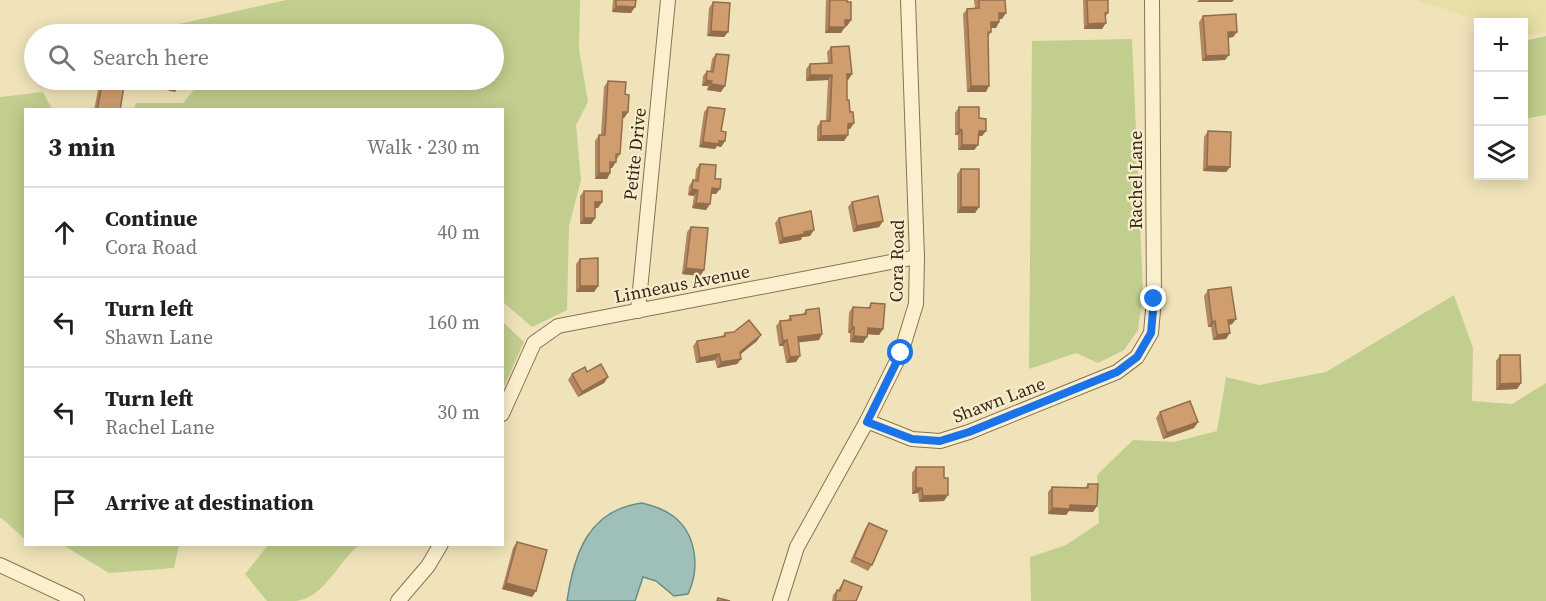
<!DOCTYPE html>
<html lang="en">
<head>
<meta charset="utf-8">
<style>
	:root { --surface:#fff; --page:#f2f2f2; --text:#202124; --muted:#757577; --line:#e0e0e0 }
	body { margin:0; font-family:"Source Serif 4",serif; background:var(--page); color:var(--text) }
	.controls { position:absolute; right:18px; top:18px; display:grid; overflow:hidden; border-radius:0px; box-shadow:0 3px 15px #0003 }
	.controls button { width:54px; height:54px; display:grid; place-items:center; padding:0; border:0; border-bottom:2px solid var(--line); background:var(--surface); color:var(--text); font:30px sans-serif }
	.stop { position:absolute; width:18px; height:18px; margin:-14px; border:4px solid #1a73e8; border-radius:50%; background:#fff }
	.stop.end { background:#1a73e8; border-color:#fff; box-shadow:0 2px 6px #0008 }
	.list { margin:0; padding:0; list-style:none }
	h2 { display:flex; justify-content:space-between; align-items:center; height:78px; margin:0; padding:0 24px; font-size:26px }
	h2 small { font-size:20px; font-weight:400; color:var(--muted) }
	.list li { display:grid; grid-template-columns:39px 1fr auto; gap:18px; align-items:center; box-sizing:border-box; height:90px; padding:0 24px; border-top:2px solid var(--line) }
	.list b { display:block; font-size:22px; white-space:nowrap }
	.list p { margin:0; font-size:20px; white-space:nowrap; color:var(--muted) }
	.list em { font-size:20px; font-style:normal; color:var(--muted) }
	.icon { flex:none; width:33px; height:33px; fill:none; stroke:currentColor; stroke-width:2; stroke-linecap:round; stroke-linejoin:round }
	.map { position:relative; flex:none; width:1546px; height:601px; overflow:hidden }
	.search { position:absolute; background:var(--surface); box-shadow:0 3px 15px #0003; left:24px; top:24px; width:480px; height:66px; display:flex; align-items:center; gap:15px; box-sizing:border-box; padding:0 21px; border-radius:33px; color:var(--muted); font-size:22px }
	.panel { position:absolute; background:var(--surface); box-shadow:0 3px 15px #0003; left:24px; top:108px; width:480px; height:438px; border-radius:0px }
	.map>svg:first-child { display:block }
	.farmland { fill:#e6e0a7 }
	.green { fill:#c2ce8e }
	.water { fill:#9fc0b9; stroke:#678e86; stroke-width:1.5 }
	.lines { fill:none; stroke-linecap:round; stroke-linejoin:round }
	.street-casing { stroke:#877354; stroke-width:16 }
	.street { stroke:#fbf0ce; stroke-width:14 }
	.wall { fill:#b3875f }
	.shaded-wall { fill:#926e4d }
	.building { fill:#d09d6e; stroke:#926e4d; stroke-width:1.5 }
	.route { stroke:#1a73e8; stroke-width:8 }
	.labels { text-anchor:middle; stroke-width:4.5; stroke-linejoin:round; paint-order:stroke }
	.street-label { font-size:18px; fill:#35291a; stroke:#f7edca }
</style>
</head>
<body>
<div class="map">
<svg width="1546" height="601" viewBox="0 0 1546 601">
	<rect width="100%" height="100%" fill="#f0e3ba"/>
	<polygon class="farmland" points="1415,0 1546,0 1546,33 1525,35 1524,22 1486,22"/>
	<g class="green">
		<polygon points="286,0 580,0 579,49 588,102 576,125 581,180 569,226 567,310 532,327 503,302 502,110 134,109 136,103 183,103 198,85 197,80 494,80 494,34 151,34 152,30"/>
		<polygon points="1546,36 1546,115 1524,119 1526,68 1524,41"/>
		<polygon points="1132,39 1143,292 1138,330 1124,350 1098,363 1076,353 1029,369 1032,41"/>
		<polygon points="43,92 52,109 26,110 25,539 0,517 0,97"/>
		<polygon points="1454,295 1473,348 1472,401 1512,404 1546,383 1546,601 1031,601 1030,557 1066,545 1099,523 1097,475 1133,440 1174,442 1217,431 1226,377 1259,385 1326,372"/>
		<polygon points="503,322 524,342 503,389"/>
		<polygon points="63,545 179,544 179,545 174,568 109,573"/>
		<path d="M268,545V544L359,545C338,562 325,597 296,601C287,601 276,601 267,601L245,574Z"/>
	</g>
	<path class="water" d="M642,503C653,506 664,509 673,516C697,534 700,569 688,594L674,596L656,581L643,577L635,601H567C574,554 588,510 642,503Z"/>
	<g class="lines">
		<defs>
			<g id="street">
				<polyline points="638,311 668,0"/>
				<polyline points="502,414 534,343 558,326 917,257"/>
				<polyline points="867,421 912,439 940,441 969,432 1117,372 1137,357 1151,333 1154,299 1152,0"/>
				<polyline points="0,565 77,601"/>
				<polyline points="398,601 428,566 441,544"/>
				<polyline points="780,601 797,547 867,421 901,353 916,304 917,257 908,0"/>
			</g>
		</defs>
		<use href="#street" class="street-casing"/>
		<use href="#street" class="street"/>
	</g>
	<g class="wall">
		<polygon points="613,0 636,0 631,13 612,12"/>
		<polygon points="826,0 847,0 851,20 847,26 845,26 841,33 825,33"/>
		<polygon points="974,0 1005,0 1002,19 999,19 999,22 996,28 991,28 991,32 988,37 986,92 967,92 963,14 967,9 975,8"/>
		<polygon points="1083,0 1108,0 1108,13 1106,16 1102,29 1084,29"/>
		<polygon points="713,2 728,32 724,37 707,36 709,8"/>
		<polygon points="1203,16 1237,32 1233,37 1228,38 1225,60 1202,61 1199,22"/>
		<polygon points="831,47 852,74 848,80 847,80 847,100 854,123 850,129 848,129 848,135 844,141 817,141 817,127 821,121 826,121 828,80 806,81 806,69 810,64 828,63 827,52"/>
		<polygon points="716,54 721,92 707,90 708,86 702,86 703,76 707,71 710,71 712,59"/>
		<polygon points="100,80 125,80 120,110 94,110"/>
		<polygon points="608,81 625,94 628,112 624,118 623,118 620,154 612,168 610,168 610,173 607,179 595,179 595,141 599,135 601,135 604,87"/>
		<polygon points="708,107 721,131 725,141 721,147 717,146 715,149 699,147 704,112"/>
		<polygon points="959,107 979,118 986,131 982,136 978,136 978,145 974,150 958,150 958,135 955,135 955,113"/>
		<polygon points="1208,131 1230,167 1226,172 1203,171 1204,137"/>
		<polygon points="700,164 715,179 716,194 711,194 710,204 706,210 692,208 694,196 688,195 689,186 693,180 695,180 696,169"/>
		<polygon points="961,169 979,207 975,213 957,213 957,174"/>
		<polygon points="584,191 602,202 598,208 595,208 595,218 591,224 580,224 580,196"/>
		<polygon points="852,202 883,221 879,227 853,232 848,207"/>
		<polygon points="779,218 810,236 802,237 801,240 779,244 775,223"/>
		<polygon points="691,227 704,270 700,276 682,274 687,232"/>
		<polygon points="580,259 598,286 594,292 576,292 576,264"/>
		<polygon points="1208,290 1236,319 1232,324 1229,325 1226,339 1213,340 1211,327 1208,327 1204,296"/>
		<polygon points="871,303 883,329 879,335 867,334 863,343 850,342 850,333 848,333 849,312 853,307 868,308"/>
		<polygon points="806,310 822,334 819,340 799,342 796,362 786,363 783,346 779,346 776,326 780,321 788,320 790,316 803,314"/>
		<polygon points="725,333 757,341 740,354 741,359 737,364 717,368 715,360 696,363 693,346 697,341 722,337"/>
		<polygon points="1500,355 1521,383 1517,389 1496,390 1496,361"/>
		<polygon points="587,372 608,377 604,383 578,397 568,380 572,374"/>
		<polygon points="1160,412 1198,422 1194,428 1163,439 1156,418"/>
		<polygon points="916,467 944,478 944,501 919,502 918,493 912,494 912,473"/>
		<polygon points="1088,484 1097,506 1093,512 1069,511 1066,515 1048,514 1048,492 1052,487 1085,488"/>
		<polygon points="869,523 872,565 868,571 850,562 865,529"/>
		<polygon points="517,542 536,591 532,597 502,589 513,548"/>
		<polygon points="844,580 856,601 832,601 833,595 837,590 838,590"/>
	</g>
	<g class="shaded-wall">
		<polygon points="1199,0 1234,0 1232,2 1197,2"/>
		<polygon points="616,6 635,7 631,13 612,12"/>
		<polygon points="999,13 1006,13 1002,19 995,19"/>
		<polygon points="845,20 851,20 847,26 841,26"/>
		<polygon points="991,22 999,22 996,28 987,28"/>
		<polygon points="1106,23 1102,29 1084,29 1088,24"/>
		<polygon points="829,27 845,27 841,33 825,33"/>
		<polygon points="711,31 728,32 724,37 707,36"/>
		<polygon points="1228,32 1237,32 1233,37 1224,38"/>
		<polygon points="1229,55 1225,60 1202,61 1206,56"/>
		<polygon points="847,74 852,74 848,80 843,80"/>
		<polygon points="810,75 832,75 828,80 806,81"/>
		<polygon points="144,80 163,80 181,83 175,92 141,84"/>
		<polygon points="706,80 712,81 708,86 702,86"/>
		<polygon points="711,84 725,86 721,92 707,90"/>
		<polygon points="971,86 989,86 986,92 967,92"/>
		<polygon points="623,112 628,112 624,118 619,117"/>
		<polygon points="854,123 850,129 844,129 848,124"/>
		<polygon points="959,129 962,130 958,135 955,135"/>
		<polygon points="979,131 986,131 982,136 975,136"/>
		<polygon points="848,135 844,141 817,141 821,136"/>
		<polygon points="719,141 725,141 721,147 717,146 715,149 699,147 703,142"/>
		<polygon points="962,145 978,145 974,150 958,150"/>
		<polygon points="610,162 616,162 612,168 607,168"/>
		<polygon points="1207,166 1230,167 1226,172 1203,171"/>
		<polygon points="599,173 610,173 607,179 595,179"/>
		<polygon points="712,188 720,189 716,194 708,194"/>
		<polygon points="692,189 698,190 694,196 688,195"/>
		<polygon points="595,202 602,202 598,208 591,208"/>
		<polygon points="696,203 710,204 706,210 692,208"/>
		<polygon points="961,207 979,207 975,213 957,213"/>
		<polygon points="584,218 595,218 591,224 580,224"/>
		<polygon points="883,221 879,227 853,232 857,226"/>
		<polygon points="814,230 810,236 802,237 801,240 779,244 783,238"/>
		<polygon points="686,268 704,270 700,276 682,274"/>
		<polygon points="580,286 598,286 594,292 576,292"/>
		<polygon points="1236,319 1232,324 1224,326 1228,320"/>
		<polygon points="1215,321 1211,327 1208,327 1212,322"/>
		<polygon points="852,327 854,327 850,333 848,333"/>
		<polygon points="868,328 883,329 879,335 864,334"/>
		<polygon points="1230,333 1226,339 1213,340 1217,335"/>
		<polygon points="822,334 819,340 794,343 798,337"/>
		<polygon points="761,335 757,341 736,358 740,352"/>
		<polygon points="854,336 867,337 863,343 850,342"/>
		<polygon points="787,340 783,346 779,346 783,341"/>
		<polygon points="719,354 715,360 696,363 700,358"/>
		<polygon points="800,356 796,362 786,363 790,357"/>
		<polygon points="741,359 737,364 717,368 721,362"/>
		<polygon points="608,377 604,383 578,397 582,392"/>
		<polygon points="1521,383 1517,389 1496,390 1500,384"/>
		<polygon points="1198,422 1194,428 1163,439 1167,433"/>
		<polygon points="916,488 922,488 918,493 912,494"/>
		<polygon points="948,495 944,501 919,502 923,496"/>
		<polygon points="1070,505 1097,506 1093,512 1069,511 1066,515 1048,514 1052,508"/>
		<polygon points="506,583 536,591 532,597 502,589"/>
	</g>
	<g class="building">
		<polygon points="616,0 636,0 635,7 616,6"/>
		<polygon points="830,0 847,0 847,2 851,2 851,20 845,20 845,27 829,27"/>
		<polygon points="979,0 1005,0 1006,13 999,13 999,22 991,22 991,32 988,32 989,86 971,86 967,9 979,8"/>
		<polygon points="1087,0 1108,0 1108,13 1105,13 1106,23 1088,24"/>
		<polygon points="713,2 730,3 728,32 711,31"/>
		<polygon points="1236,14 1237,32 1228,32 1229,55 1206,56 1203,16"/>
		<polygon points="849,46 852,74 847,74 847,100 849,100 850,112 853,112 854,123 848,124 848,135 821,136 821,121 830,121 832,75 810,75 810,64 832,63 831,47"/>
		<polygon points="716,54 729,55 725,86 711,84 712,81 706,80 707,71 713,72"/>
		<polygon points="103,80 125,80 120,110 97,110"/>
		<polygon points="163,80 182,80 181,83"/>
		<polygon points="608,81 626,82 625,94 629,95 628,112 623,112 620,154 616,154 616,162 610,162 610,173 599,173 599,135 605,135"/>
		<polygon points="708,107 725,109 721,131 726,132 725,141 719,141 719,144 703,142"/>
		<polygon points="959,107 979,107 979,118 986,119 986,131 979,131 978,145 962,145 962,130 959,129"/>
		<polygon points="1208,131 1231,132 1230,167 1207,166"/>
		<polygon points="700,164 716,165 715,179 721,179 720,189 712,188 710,204 696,203 698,190 692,189 693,180 698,181"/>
		<rect x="961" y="169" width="18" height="38"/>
		<polygon points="584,191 602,191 602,202 595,202 595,218 584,218"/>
		<polygon points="878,196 883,221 857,226 852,202"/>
		<polygon points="811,211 814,230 804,232 805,234 783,238 779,218"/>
		<polygon points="691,227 708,228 704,270 686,268"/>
		<polygon points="598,258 598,286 580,286 580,259"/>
		<polygon points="1231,287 1236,319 1228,320 1230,333 1217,335 1215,321 1212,322 1208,290"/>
		<polygon points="871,303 885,304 883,329 868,328 867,337 854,336 854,327 852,327 853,307 870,308"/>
		<polygon points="819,308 822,334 798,337 800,356 790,357 787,340 783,341 780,321 791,320 790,316 806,314 806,310"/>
		<polygon points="749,320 761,335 740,352 741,359 721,362 719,354 700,358 697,341 725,336 725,333 734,332"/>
		<polygon points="1500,355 1520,355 1521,383 1500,384"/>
		<polygon points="601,364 608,377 582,392 572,374 585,367 587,372"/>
		<polygon points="1190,401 1198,422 1167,433 1160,412"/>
		<polygon points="916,467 944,467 944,478 948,478 948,495 923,496 922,488 916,488"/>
		<polygon points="1088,484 1098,484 1097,506 1070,505 1070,509 1052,508 1052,487 1088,488"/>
		<polygon points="869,523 887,531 872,565 854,557"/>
		<polygon points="517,542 547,550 536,591 506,583"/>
		<polygon points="844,580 862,587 856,601 835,601 837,590 840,591"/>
		<polygon points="718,598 730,601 717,601"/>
	</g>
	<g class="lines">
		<polyline class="route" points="901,353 867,422 912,439 940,441 969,432 1117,372 1137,357 1151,333 1154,299"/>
	</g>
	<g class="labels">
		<g class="street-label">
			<text transform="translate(635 154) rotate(-84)" y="6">Petite Drive</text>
			<text transform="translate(1136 180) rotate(-90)" y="6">Rachel Lane</text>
			<text transform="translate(897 261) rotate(-89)" y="6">Cora Road</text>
			<text transform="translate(682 284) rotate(-11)" y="6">Linneaus Avenue</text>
			<text transform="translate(999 400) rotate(-21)" y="6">Shawn Lane</text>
		</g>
	</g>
</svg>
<div class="controls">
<button>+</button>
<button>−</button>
<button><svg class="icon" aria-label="layers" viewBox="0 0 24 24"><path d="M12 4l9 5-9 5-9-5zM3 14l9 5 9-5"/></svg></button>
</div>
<div class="stop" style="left:901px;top:353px"></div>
<div class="stop end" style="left:1154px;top:299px"></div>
<div class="search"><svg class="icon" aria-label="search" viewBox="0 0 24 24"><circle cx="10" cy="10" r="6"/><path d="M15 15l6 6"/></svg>Search here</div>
<section class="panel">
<h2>3 min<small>Walk · 230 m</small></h2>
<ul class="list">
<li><svg class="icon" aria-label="ahead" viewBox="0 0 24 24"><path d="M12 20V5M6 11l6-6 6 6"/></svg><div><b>Continue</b><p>Cora Road</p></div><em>40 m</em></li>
<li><svg class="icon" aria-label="left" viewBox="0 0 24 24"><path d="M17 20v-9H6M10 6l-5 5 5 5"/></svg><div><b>Turn left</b><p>Shawn Lane</p></div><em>160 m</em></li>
<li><svg class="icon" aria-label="left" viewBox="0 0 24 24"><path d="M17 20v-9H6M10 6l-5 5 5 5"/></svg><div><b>Turn left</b><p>Rachel Lane</p></div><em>30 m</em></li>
<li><svg class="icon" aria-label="arrive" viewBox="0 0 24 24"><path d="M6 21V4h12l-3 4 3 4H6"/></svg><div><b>Arrive at destination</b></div></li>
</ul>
</section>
</div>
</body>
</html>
